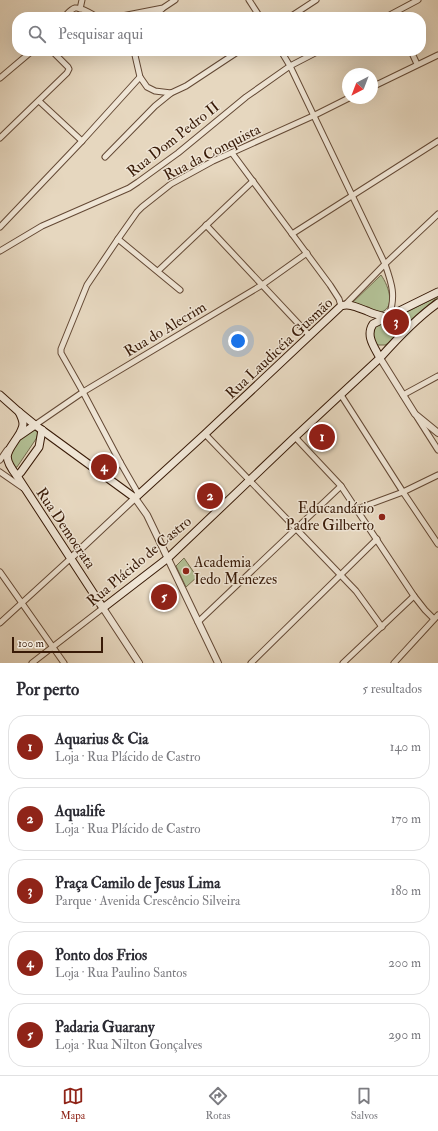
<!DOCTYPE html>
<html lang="pt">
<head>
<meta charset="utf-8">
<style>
	:root { --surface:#fff; --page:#f2f2f3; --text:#2b2b33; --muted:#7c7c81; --line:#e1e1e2; --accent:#8f2418 }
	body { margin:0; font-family:"IM FELL Double Pica",serif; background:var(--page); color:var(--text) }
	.compass { position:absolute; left:342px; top:68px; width:36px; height:36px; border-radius:50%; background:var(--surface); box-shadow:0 4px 16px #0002; rotate:222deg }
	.scale { position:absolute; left:12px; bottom:10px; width:91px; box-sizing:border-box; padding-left:4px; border:2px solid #381a07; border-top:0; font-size:11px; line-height:14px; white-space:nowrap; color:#381a07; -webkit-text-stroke:3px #efe5d5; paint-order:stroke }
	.you { position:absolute; left:238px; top:341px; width:14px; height:14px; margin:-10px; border:3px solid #fff; border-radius:50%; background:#1a73e8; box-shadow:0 0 0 6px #1a73e833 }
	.badge { display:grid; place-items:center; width:26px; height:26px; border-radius:50%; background:var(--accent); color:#fff; font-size:13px; font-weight:700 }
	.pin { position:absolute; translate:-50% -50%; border:2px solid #fff; box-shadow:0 1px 4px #0006 }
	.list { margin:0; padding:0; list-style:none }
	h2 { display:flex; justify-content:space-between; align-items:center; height:52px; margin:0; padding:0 16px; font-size:17px }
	h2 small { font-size:13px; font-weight:400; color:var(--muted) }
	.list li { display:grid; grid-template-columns:26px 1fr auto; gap:12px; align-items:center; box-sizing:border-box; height:64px; margin:0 8px 8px; padding:0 8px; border:1px solid var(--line); border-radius:16px }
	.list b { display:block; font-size:15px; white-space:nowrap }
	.list p { margin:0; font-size:13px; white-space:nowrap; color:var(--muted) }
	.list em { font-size:13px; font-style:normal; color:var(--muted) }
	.icon { flex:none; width:22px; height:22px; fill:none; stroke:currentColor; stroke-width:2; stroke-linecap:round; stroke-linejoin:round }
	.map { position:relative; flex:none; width:438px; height:663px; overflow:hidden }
	.search { position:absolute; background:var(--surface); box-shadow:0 4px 16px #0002; left:12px; right:12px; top:12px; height:44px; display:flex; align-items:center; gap:10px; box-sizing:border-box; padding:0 14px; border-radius:16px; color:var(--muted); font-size:15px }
	.sheet { height:412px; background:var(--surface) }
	nav { display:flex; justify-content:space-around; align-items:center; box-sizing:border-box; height:56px; border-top:1px solid var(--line); background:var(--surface); font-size:11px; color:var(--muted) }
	nav a { display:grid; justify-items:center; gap:2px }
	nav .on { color:var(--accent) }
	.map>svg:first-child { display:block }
	.green { fill:#b2bf94; stroke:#756c4e }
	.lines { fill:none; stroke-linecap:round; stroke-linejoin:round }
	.minor-casing { stroke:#644935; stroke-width:7 }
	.tertiary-casing { stroke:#644935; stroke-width:8 }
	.secondary-casing { stroke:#381a07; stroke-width:9 }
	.minor { stroke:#efe5d5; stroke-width:5 }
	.tertiary { stroke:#efe5d5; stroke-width:6 }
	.secondary { stroke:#efe5d5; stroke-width:7 }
	.poi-dot { fill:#8f2418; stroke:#efe5d5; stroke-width:1.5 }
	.labels { text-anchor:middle; stroke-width:3; stroke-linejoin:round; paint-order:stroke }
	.street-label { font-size:15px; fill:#381a07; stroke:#efe5d5 }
	.poi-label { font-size:15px; fill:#381a07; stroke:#efe5d5; text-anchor:end }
</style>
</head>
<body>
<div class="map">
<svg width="438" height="663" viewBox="0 0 438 663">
	<rect width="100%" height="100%" fill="#e6d7bf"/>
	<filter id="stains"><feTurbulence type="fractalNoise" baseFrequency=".005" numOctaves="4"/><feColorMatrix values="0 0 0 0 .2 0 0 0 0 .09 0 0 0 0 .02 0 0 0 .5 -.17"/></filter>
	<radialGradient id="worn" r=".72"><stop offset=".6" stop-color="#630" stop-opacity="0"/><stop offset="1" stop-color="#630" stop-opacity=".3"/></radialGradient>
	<g class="green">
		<path d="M381,275C389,286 397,310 378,313L351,304Z"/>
		<polygon points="438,296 438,298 434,300 389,343 385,345 376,345 372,331 377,325 387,318 401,315"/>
		<path d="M32,428L36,429C38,433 38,435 36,439L17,467L15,468L9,462L12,447L18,440Z"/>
		<polygon points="184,558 197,577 186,587 176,566"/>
	</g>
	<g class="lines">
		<defs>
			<g id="minor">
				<polyline points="249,0 260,17"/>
				<polyline points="80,9 82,0"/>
				<path d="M64,17C67,14 71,9 75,8C82,7 92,14 97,17"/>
				<polyline points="117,17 163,8 175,0"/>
				<polyline points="152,17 162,9"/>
				<polyline points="290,17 316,0"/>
				<polyline points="386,17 418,0"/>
				<polyline points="134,51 140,77 147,87 155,91 171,93 186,86 239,51"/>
				<path d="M281,51L290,66L385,264C392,284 396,296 389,316"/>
				<polyline points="411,51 417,64"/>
				<polyline points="0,78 32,51"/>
				<polyline points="372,87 438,55"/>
				<polyline points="39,101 82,141"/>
				<polyline points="0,138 67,73 69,69 68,67 52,51"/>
				<polyline points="232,153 330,285 339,299 341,306"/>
				<polyline points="105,157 155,106 171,93"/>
				<polyline points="206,225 309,335"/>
				<polyline points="0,227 82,141 140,77"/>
				<polyline points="292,234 438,141"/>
				<polyline points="118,239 180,290"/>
				<polyline points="0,251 42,226 129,188 138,182 178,153 246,97 290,66 319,51"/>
				<polyline points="158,271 253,181"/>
				<polyline points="345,305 385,264 438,214"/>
				<polyline points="341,395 403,492 438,544"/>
				<polyline points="403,395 438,376"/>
				<polyline points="417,417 438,450"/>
				<polyline points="35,425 83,392 262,285 307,253"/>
				<polyline points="205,434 356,591 382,627"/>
				<polyline points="295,437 341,486 414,596 425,610 434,619"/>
				<polyline points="0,460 7,450"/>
				<polyline points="0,472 23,488"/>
				<polyline points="105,476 114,470 120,462"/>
				<polyline points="139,495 120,462 83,392 61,353 61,349 87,285 118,239 137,212 142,207 171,184 193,172 213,161 313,116 349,98"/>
				<polyline points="357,509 403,492 438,475"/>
				<polyline points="0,572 64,663"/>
				<polyline points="198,622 341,486"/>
				<polyline points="0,623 71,558"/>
				<polyline points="32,663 103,608"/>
				<polyline points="251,663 377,539"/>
				<polyline points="343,663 414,596"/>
				<polyline points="394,663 438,615"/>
			</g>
			<g id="tertiary">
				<polyline points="380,358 415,414 438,433"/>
				<polyline points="71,558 135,498 147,515 218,663"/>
				<polyline points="103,608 139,663"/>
			</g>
			<g id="secondary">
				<path d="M380,358C375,348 365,336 373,324L438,292"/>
				<path d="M0,395L19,412L35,425L135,498L205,434L341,306C350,303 358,308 367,311C373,314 379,315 385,317"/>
				<path d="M19,412C21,416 23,420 23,424C23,428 21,430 20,433C8,453 0,454 17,476L103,608L168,558L295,437L380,358C396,340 418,317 438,303"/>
				<polyline points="19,436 35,425"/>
				<polyline points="17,476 21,472 39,447 42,430"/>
			</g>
		</defs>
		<use href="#minor" class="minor-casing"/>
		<use href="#tertiary" class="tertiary-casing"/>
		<use href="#secondary" class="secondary-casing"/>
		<use href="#minor" class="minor"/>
		<use href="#tertiary" class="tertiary"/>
		<use href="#secondary" class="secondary"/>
	</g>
	<g class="poi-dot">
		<circle cx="382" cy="517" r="4"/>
		<circle cx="186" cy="571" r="4"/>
	</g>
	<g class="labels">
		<g class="street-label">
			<text transform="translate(173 139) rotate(-38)" y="5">Rua Dom Pedro II</text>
			<text transform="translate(212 152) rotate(-27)" y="5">Rua da Conquista</text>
			<text transform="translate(165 329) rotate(-31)" y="5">Rua do Alecrim</text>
			<text transform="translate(279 348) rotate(-43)" y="5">Rua Laudicéia Gusmão</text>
			<text transform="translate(66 528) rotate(56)" y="5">Rua Democrata</text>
			<text transform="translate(139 561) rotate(-40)" y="5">Rua Plácido de Castro</text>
		</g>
		<g class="poi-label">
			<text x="374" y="513">Educandário<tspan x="374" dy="17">Padre Gilberto</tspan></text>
			<text x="194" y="567" text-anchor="start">Academia<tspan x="194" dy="17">Iedo Menezes</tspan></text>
		</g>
	</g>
	<rect width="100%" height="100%" filter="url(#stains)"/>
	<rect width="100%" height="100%" fill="url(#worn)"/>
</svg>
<svg class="compass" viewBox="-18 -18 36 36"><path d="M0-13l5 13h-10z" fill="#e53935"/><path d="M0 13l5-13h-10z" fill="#7c7c81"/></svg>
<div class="scale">100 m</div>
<div class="you"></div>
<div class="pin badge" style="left:322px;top:437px">1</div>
<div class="pin badge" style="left:210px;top:496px">2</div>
<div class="pin badge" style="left:396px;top:322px">3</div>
<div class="pin badge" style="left:104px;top:467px">4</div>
<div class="pin badge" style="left:164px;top:597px">5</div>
<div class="search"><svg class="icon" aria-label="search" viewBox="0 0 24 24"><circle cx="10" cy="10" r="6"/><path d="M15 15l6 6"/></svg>Pesquisar aqui</div>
</div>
<section class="sheet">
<h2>Por perto<small>5 resultados</small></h2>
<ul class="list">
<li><span class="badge">1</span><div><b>Aquarius &amp; Cia</b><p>Loja · Rua Plácido de Castro</p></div><em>140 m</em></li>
<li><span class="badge">2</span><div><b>Aqualife</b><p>Loja · Rua Plácido de Castro</p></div><em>170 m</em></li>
<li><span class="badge">3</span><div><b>Praça Camilo de Jesus Lima</b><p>Parque · Avenida Crescêncio Silveira</p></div><em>180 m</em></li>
<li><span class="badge">4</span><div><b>Ponto dos Frios</b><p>Loja · Rua Paulino Santos</p></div><em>200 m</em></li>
<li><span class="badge">5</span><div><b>Padaria Guarany</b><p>Loja · Rua Nilton Gonçalves</p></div><em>290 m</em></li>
</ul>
</section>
<nav>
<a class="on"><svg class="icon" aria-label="map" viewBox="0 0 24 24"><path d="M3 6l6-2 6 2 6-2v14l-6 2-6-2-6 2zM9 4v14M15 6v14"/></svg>Mapa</a>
<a><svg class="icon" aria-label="directions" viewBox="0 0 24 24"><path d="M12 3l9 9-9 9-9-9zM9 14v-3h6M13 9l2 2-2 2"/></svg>Rotas</a>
<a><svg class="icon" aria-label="saved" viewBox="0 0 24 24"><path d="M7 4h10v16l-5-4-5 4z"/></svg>Salvos</a>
</nav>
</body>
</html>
